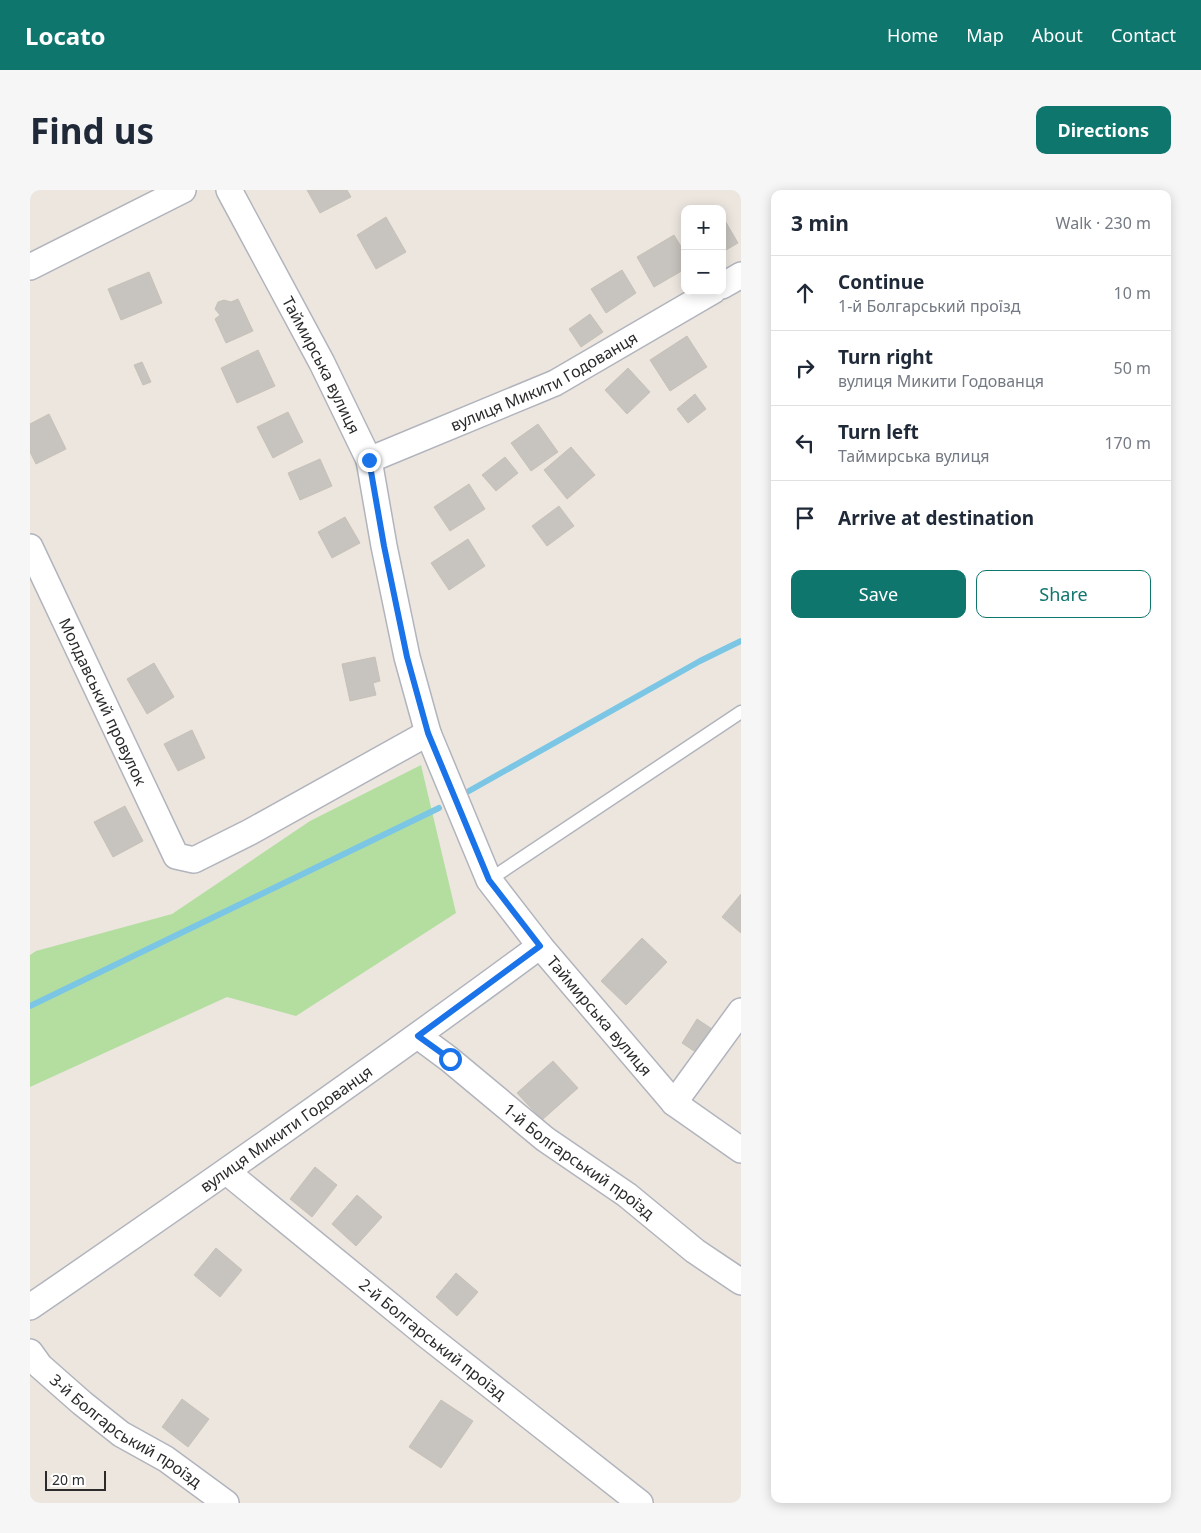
<!DOCTYPE html>
<html lang="en">
<head>
<meta charset="utf-8">
<style>
	:root { --surface:#fff; --page:#f6f6f7; --text:#1f2937; --muted:#747a83; --line:#e0e1e3; --accent:#0f766e }
	body { margin:0; font-family:"Noto Sans",sans-serif; background:var(--page); color:var(--text) }
	.controls { position:absolute; right:15px; top:15px; display:grid; overflow:hidden; border-radius:10px; box-shadow:0 2px 12px #0003 }
	.controls button { width:45px; height:45px; display:grid; place-items:center; padding:0; border:0; border-bottom:1px solid var(--line); background:var(--surface); color:var(--text); font:25px sans-serif }
	.scale { position:absolute; left:15px; bottom:12px; width:61px; box-sizing:border-box; padding-left:5px; border:2px solid #2b2b2b; border-top:0; font-size:14px; line-height:18px; white-space:nowrap; color:#2b2b2b; -webkit-text-stroke:4px #fff; paint-order:stroke }
	.stop { position:absolute; width:15px; height:15px; margin:-11px; border:4px solid #1a73e8; border-radius:50%; background:#fff }
	.stop.end { background:#1a73e8; border-color:#fff; box-shadow:0 1px 5px #0008 }
	.list { margin:0; padding:0; list-style:none }
	h2 { display:flex; justify-content:space-between; align-items:center; height:65px; margin:0; padding:0 20px; font-size:21px }
	h2 small { font-size:16px; font-weight:400; color:var(--muted) }
	.list li { display:grid; grid-template-columns:32px 1fr auto; gap:15px; align-items:center; box-sizing:border-box; height:75px; padding:0 20px; border-top:1px solid var(--line) }
	.list b { display:block; font-size:19px; white-space:nowrap }
	.list p { margin:0; font-size:16px; white-space:nowrap; color:var(--muted) }
	.list em { font-size:16px; font-style:normal; color:var(--muted) }
	.actions { display:flex; gap:10px; padding:15px 20px }
	.actions a { flex:1; padding:11px 0; border:1px solid var(--accent); border-radius:10px; text-align:center; font-size:18px; color:var(--accent) }
	.actions .main { background:var(--accent); color:#fff }
	.icon { flex:none; width:28px; height:28px; fill:none; stroke:currentColor; stroke-width:2; stroke-linecap:round; stroke-linejoin:round }
	.map { position:relative; flex:none; width:711px; height:1313px; overflow:hidden; border-radius:10px }
	header { display:flex; align-items:center; gap:30px; box-sizing:border-box; height:70px; padding:0 25px; background:var(--accent); color:#fff }
	header strong { font-size:24px }
	nav { display:flex; gap:28px; margin-inline-start:auto; font-size:18px }
	.intro { display:flex; align-items:center; justify-content:space-between; box-sizing:border-box; height:120px; padding:0 30px }
	h1 { margin:0; font-size:35px }
	.button { padding:12px 22px; border-radius:10px; background:var(--accent); color:#fff; font-size:18px; font-weight:700 }
	main { display:flex; gap:30px; padding:0 30px }
	aside { flex:1; background:var(--surface); border-radius:10px; box-shadow:0 2px 12px #0003 }
	.map>svg:first-child { display:block }
	.green { fill:#b4dea0 }
	.lines { fill:none; stroke-linecap:round; stroke-linejoin:round }
	.stream { stroke:#7bc6e5; stroke-width:6 }
	.building { fill:#c7c3be; stroke:#c7c2b8 }
	.service-casing { stroke:#b2b4bd; stroke-width:15 }
	.minor-casing { stroke:#b2b4bd; stroke-width:28 }
	.service { stroke:#fff; stroke-width:12 }
	.minor { stroke:#fff; stroke-width:25 }
	.route { stroke:#1a73e8; stroke-width:6 }
	.labels { text-anchor:middle; stroke-width:4.5; stroke-linejoin:round; paint-order:stroke }
	.street-label { font-size:16px; fill:#2b2b2b; stroke:#fff }
</style>
</head>
<body>
<header>
<strong>Locato</strong>
<nav><a>Home</a><a>Map</a><a>About</a><a>Contact</a></nav>
</header>
<div class="intro"><h1>Find us</h1><a class="button">Directions</a></div>
<main>
<div class="map">
<svg width="711" height="1313" viewBox="0 0 711 1313">
	<rect width="100%" height="100%" fill="#ece6df"/>
	<polygon class="green" points="391,575 426,723 266,826 197,807 0,897 0,765 6,761 142,724 280,631"/>
	<g class="lines">
		<g class="stream">
			<polyline points="439,601 670,471 711,451"/>
			<polyline points="0,816 409,618"/>
		</g>
	</g>
	<g class="building">
		<polygon points="277,0 317,0 321,7 290,23"/>
		<polygon points="356,27 376,62 346,79 327,45"/>
		<polygon points="692,29 694,29 708,53 696,60 692,54"/>
		<polygon points="644,45 655,63 655,79 624,97 607,67"/>
		<polygon points="592,80 606,103 576,123 561,99"/>
		<polygon points="119,82 132,113 91,130 78,99"/>
		<polygon points="208,109 223,141 196,153 185,129 190,125 185,119 188,112 194,110 201,112"/>
		<polygon points="560,124 573,142 551,157 539,139"/>
		<polygon points="657,146 677,177 640,201 620,170"/>
		<polygon points="228,160 245,196 207,213 191,178"/>
		<polygon points="112,172 121,192 113,195 104,175"/>
		<polygon points="598,178 620,202 597,224 575,200"/>
		<polygon points="665,204 676,219 658,233 647,219"/>
		<polygon points="258,222 273,252 243,268 227,237"/>
		<polygon points="19,224 36,259 6,274 0,262 0,234"/>
		<polygon points="508,234 528,262 501,281 481,253"/>
		<polygon points="541,257 565,285 537,309 514,280"/>
		<polygon points="475,267 488,283 466,301 452,285"/>
		<polygon points="290,269 302,296 270,310 258,283"/>
		<polygon points="439,294 455,319 420,341 404,317"/>
		<polygon points="529,316 544,336 517,356 502,336"/>
		<polygon points="315,327 330,353 302,368 288,342"/>
		<polygon points="438,349 455,376 419,400 401,373"/>
		<polygon points="345,467 350,491 343,493 346,505 320,511 312,474"/>
		<polygon points="124,473 144,507 117,524 97,489"/>
		<polygon points="162,540 175,568 148,581 134,554"/>
		<polygon points="95,616 113,651 83,667 64,632"/>
		<polygon points="711,704 711,743 692,727"/>
		<polygon points="612,748 637,772 596,815 571,791"/>
		<polygon points="667,829 685,841 670,865 652,853"/>
		<polygon points="523,871 548,898 512,930 487,903"/>
		<polygon points="285,977 307,995 282,1027 260,1009"/>
		<polygon points="327,1005 352,1027 326,1056 302,1034"/>
		<polygon points="186,1058 212,1080 190,1107 164,1085"/>
		<polygon points="426,1083 448,1102 427,1126 406,1107"/>
		<polygon points="152,1209 179,1229 158,1257 132,1237"/>
		<polygon points="411,1210 443,1231 411,1278 379,1257"/>
	</g>
	<g class="lines">
		<defs>
			<polyline id="service" points="459,690 711,522"/>
			<g id="minor">
				<path id="s1" d="M199,0L292,173L339,270L354,356L377,467L398,543L459,690L510,756L644,913L711,960"/>
				<polyline points="0,77 153,0"/>
				<polyline points="692,96 711,85"/>
				<path id="s2" d="M339,270L525,193L683,101"/>
				<path id="s3" d="M0,357L146,666L164,670L220,642L398,543"/>
				<path id="s4" d="M388,846L419,869L515,949L597,1005L665,1061L711,1092"/>
				<polyline points="644,913 711,821"/>
				<path id="s5" d="M197,982L395,1144L610,1313"/>
				<path id="s6" d="M0,1117C172,999 342,880 510,756"/>
				<path id="s7" d="M0,1162L10,1176L52,1213L91,1244L136,1269L196,1313"/>
			</g>
		</defs>
		<use href="#service" class="service-casing"/>
		<use href="#minor" class="minor-casing"/>
		<use href="#service" class="service"/>
		<use href="#minor" class="minor"/>
	</g>
	<g class="lines">
		<polyline class="route" points="339,270 354,356 377,467 398,543 459,690 510,756 388,846 420,869"/>
	</g>
	<g class="labels">
		<g class="street-label">
			<text dy="6" stroke="none"><textPath href="#s1" startOffset="198">Таймирська вулиця</textPath></text>
			<text dy="6" stroke="none"><textPath href="#s2" startOffset="192">вулиця Микити Годованця</textPath></text>
			<text dy="6" stroke="none"><textPath href="#s3" startOffset="171">Молдавський провулок</textPath></text>
			<text dy="6" stroke="none"><textPath href="#s1" startOffset="918">Таймирська вулиця</textPath></text>
			<text dy="6" stroke="none"><textPath href="#s6" startOffset="312">вулиця Микити Годованця</textPath></text>
			<text dy="6" stroke="none"><textPath href="#s4" startOffset="204">1-й Болгарський проїзд</textPath></text>
			<text dy="6" stroke="none"><textPath href="#s5" startOffset="265">2-й Болгарський проїзд</textPath></text>
			<text dy="6" stroke="none"><textPath href="#s7" startOffset="125">3-й Болгарський проїзд</textPath></text>
		</g>
	</g>
</svg>
<div class="controls">
<button>+</button>
<button>−</button>
</div>
<div class="scale">20 m</div>
<div class="stop" style="left:420px;top:869px"></div>
<div class="stop end" style="left:339px;top:270px"></div>
</div>
<aside>
<h2>3 min<small>Walk · 230 m</small></h2>
<ul class="list">
<li><svg class="icon" aria-label="ahead" viewBox="0 0 24 24"><path d="M12 20V5M6 11l6-6 6 6"/></svg><div><b>Continue</b><p>1-й Болгарський проїзд</p></div><em>10 m</em></li>
<li><svg class="icon" aria-label="right" viewBox="0 0 24 24"><path d="M7 20v-9h11M14 6l5 5-5 5"/></svg><div><b>Turn right</b><p>вулиця Микити Годованця</p></div><em>50 m</em></li>
<li><svg class="icon" aria-label="left" viewBox="0 0 24 24"><path d="M17 20v-9H6M10 6l-5 5 5 5"/></svg><div><b>Turn left</b><p>Таймирська вулиця</p></div><em>170 m</em></li>
<li><svg class="icon" aria-label="arrive" viewBox="0 0 24 24"><path d="M6 21V4h12l-3 4 3 4H6"/></svg><div><b>Arrive at destination</b></div></li>
</ul>
<div class="actions"><a class="main">Save</a><a>Share</a></div>
</aside>
</main>
</body>
</html>
